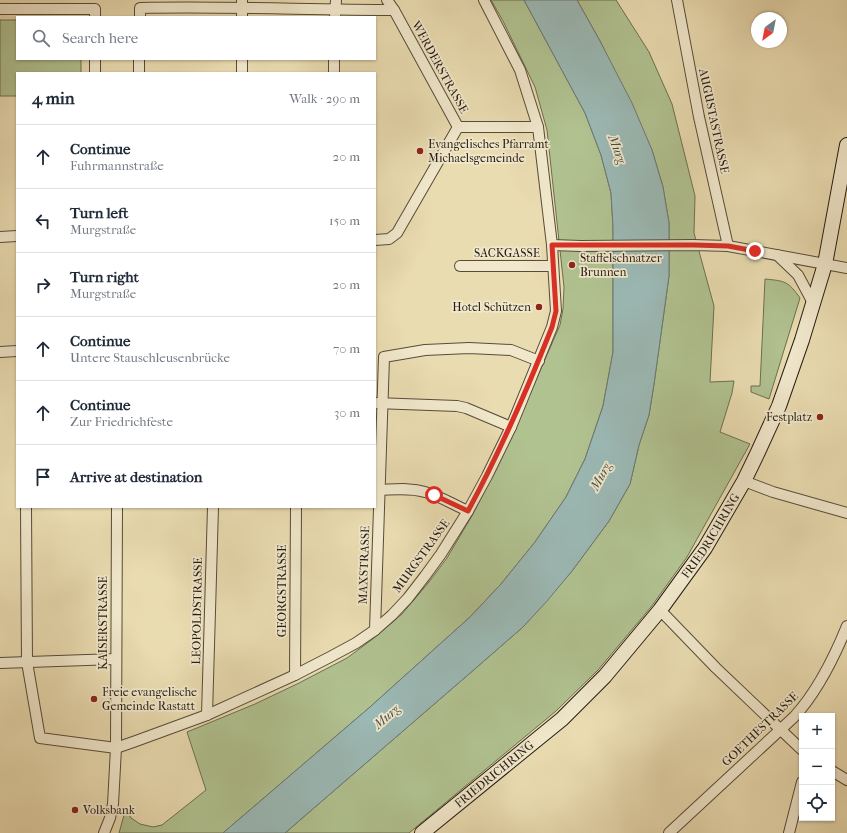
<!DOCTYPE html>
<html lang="en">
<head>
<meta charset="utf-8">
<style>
	:root { --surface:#fff; --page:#f2f2f3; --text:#1f2937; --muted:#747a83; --line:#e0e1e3 }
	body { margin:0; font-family:"IM FELL French Canon",serif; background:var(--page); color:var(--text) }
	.controls { position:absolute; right:12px; bottom:12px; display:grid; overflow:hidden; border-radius:0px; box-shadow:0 1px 3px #0004 }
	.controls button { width:36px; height:36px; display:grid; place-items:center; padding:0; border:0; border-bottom:1px solid var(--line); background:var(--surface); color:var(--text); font:20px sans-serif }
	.compass { position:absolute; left:751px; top:12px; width:36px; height:36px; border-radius:50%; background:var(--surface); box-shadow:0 1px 3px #0004; rotate:212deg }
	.stop { position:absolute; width:12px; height:12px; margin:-9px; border:3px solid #d93025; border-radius:50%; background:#fff }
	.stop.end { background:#d93025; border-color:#fff; box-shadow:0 1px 4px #0008 }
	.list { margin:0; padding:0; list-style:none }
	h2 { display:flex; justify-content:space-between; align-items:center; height:52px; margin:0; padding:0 16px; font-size:17px }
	h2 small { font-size:13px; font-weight:400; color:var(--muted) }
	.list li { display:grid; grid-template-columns:26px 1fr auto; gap:12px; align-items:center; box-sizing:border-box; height:64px; padding:0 16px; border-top:1px solid var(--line) }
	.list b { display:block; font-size:15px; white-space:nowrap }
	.list p { margin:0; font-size:13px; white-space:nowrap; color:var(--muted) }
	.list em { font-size:13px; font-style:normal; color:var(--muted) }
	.icon { flex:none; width:22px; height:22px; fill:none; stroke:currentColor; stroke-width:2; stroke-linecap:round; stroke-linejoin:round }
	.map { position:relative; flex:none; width:847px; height:833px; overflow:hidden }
	.search { position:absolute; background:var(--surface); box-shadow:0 1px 3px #0004; left:16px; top:16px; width:360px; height:44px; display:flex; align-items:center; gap:10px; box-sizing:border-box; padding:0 14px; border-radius:0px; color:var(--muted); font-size:15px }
	.panel { position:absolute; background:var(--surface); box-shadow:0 1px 3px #0004; left:16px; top:72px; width:360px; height:436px; border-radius:0px }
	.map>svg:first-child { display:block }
	.green { fill:#b1c291; stroke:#6b6f52 }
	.water { fill:#9bb9b5; stroke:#6c7a74 }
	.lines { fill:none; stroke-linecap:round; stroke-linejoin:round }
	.street-casing { stroke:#564c3a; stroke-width:12 }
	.secondary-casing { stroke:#251c13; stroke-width:16 }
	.street { stroke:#f1e8cc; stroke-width:10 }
	.secondary { stroke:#f1e8cc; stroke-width:14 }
	.route { stroke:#d93025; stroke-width:5 }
	.poi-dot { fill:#8f2418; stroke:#f1e8cc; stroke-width:1.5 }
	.labels { text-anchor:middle; stroke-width:3.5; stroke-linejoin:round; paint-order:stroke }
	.street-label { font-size:12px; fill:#251c13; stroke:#f1e8cc }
	.poi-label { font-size:12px; fill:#251c13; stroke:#f1e8cc; text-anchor:start }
	.water-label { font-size:13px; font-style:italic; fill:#484b44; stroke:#f1e8cc }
</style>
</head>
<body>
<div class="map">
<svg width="847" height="833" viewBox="0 0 847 833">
	<rect width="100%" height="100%" fill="#eadcb1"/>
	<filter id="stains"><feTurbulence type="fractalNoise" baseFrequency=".005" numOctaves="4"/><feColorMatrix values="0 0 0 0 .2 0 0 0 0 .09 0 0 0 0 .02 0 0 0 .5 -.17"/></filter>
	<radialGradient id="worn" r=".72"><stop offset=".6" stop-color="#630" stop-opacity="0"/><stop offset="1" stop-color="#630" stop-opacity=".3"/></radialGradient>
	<g class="green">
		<polygon points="491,0 524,0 585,113 601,155 611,193 613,227 613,352 603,406 585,459 566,497 535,542 501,584 470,617 370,707 223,833 119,833 126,808 131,818 140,824 153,827 162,825 206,790 187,732 255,704 299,683 347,658 374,638 402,614 429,582 447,558 473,514 530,394 560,325 563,309 564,287 547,130 535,87 503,21"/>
		<polygon points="577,0 616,0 649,52 672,104 695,196 694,233 714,306 710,382 734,381 732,393 720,432 750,444 687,557 651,607 598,670 556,711 409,833 285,833 469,674 523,627 572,571 609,521 630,484 639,445 649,415 654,384 669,276 669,223 663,187 652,150 600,41"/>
		<polygon points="0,20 17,20 17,59 81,59 81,73 17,73 17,96 0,96"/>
		<path d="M765,279C785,281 788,281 800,298L769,399L751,392V386H760Z"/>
	</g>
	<polygon class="water" points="524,0 577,0 600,41 632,103 652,150 663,187 669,223 669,276 654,384 649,415 639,445 630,484 609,521 572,571 547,601 523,627 469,674 285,833 223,833 370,707 470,617 501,584 535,542 566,497 585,459 603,406 613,352 613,227 611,193 601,155 585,113"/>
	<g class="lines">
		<defs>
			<g id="street">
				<polyline points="677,0 699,117 728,246"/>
				<polyline points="0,9 95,9 95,17"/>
				<path d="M140,17V8C225,6 309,10 394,10"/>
				<polyline points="242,17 242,0"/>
				<polyline points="335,17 336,0"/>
				<polyline points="95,59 95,73"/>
				<polyline points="139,73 139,59"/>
				<polyline points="242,73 242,59"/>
				<polyline points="334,73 334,59"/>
				<polyline points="458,127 538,127"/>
				<polyline points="0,237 17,236"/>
				<polyline points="375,240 389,239 397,233 458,127 394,10 387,0"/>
				<polyline points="552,245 581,246 694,245 728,246 847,268"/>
				<polyline points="777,255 798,275 813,303"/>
				<polyline points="460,266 553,266"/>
				<polyline points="0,352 17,351"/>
				<polyline points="375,403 457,406 466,408 511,427"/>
				<polyline points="744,481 773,492 847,513"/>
				<path d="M375,490C391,490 409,487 425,492C440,496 454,505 468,511"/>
				<polyline points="26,507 27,662 40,738 116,748 136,741 207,715 295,675 330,657 356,643 375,630 392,615 408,598 425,576 441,554 468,511 487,476 511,427 552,327 556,311 552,245 538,127 520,70 484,0"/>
				<polyline points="660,610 716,668 802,750"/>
				<polyline points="375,630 384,357 425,350 469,348 511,350 539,361"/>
				<polyline points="0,663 116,659"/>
				<polyline points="295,675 296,507"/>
				<polyline points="207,715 213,507"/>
				<polyline points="832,771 847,780"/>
				<polyline points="104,833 110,818 113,804 116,748 117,507"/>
				<path d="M669,833L794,717C818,691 834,658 847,626"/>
				<polyline points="789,833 802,782"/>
			</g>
			<g id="secondary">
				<path id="s1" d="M422,833L562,719L605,676L660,610L705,548L744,481L758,452L779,406L802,340L825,264L847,145"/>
			</g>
		</defs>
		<use href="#street" class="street-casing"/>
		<use href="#secondary" class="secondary-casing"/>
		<use href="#street" class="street"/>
		<use href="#secondary" class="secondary"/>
	</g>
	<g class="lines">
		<path class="route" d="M434,495L468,511C500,452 527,390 552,327L556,311L552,245H694L728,246L755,251"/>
	</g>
	<g class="poi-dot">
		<circle cx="420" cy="151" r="4"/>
		<circle cx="572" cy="265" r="4"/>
		<circle cx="539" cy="307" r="4"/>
		<circle cx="820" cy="417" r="4"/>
		<circle cx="94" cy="699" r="4"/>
		<circle cx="75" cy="810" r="4"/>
	</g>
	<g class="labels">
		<g class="street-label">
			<text transform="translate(440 67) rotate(61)" y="4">WERDERSTRASSE</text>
			<text transform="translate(714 121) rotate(78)" y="4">AUGUSTASTRASSE</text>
			<text x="507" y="257">SACKGASSE</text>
			<text dy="4" stroke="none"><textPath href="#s1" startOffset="417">FRIEDRICHRING</textPath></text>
			<text transform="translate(421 556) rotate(-54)" y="4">MURGSTRASSE</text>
			<text transform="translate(364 565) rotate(-88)" y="4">MAXSTRASSE</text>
			<text transform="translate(282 591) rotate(-90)" y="4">GEORGSTRASSE</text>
			<text transform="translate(197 611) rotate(-89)" y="4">LEOPOLDSTRASSE</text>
			<text transform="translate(103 623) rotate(-90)" y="4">KAISERSTRASSE</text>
			<text transform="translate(760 729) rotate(-44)" y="4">GOETHESTRASSE</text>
			<text dy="4" stroke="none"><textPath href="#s1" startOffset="93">FRIEDRICHRING</textPath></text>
		</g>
		<g class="poi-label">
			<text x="428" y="148">Evangelisches Pfarramt<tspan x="428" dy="14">Michaelsgemeinde</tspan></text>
			<text x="580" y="262">Staffelschnatzer<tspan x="580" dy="14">Brunnen</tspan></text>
			<text x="531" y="311" text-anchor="end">Hotel Schützen</text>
			<text x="812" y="421" text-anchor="end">Festplatz</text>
			<text x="102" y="696">Freie evangelische<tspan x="102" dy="14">Gemeinde Rastatt</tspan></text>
			<text x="83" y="814">Volksbank</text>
		</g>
		<g class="water-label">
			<text transform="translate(618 149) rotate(70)" y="5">Murg</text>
			<text transform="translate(600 476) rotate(-61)" y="5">Murg</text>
			<text transform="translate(386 716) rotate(-41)" y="5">Murg</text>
		</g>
	</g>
	<rect width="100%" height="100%" filter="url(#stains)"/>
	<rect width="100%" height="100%" fill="url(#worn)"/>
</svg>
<div class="controls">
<button>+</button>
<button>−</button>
<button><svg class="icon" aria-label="locate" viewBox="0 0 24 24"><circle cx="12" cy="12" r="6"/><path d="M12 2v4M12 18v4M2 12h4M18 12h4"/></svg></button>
</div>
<svg class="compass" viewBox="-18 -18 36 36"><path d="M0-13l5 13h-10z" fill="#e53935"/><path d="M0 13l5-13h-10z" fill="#747a83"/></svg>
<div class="stop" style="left:434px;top:495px"></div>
<div class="stop end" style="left:755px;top:251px"></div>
<div class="search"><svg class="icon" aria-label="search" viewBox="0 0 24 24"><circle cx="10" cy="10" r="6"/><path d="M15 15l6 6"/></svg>Search here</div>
<section class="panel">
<h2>4 min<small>Walk · 290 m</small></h2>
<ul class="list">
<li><svg class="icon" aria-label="ahead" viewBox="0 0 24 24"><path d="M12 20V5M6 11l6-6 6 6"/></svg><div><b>Continue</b><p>Fuhrmannstraße</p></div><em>20 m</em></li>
<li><svg class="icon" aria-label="left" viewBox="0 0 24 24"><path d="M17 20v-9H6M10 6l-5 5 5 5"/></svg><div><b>Turn left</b><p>Murgstraße</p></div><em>150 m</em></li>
<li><svg class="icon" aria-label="right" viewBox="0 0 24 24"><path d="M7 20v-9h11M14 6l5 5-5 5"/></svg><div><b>Turn right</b><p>Murgstraße</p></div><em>20 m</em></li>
<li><svg class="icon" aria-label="ahead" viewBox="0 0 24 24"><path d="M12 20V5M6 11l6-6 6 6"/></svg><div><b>Continue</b><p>Untere Stauschleusenbrücke</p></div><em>70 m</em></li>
<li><svg class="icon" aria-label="ahead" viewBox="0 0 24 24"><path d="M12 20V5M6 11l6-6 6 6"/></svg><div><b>Continue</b><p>Zur Friedrichfeste</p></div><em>30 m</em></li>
<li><svg class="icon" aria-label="arrive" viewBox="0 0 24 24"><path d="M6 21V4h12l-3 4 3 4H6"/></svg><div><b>Arrive at destination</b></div></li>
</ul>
</section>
</div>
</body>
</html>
